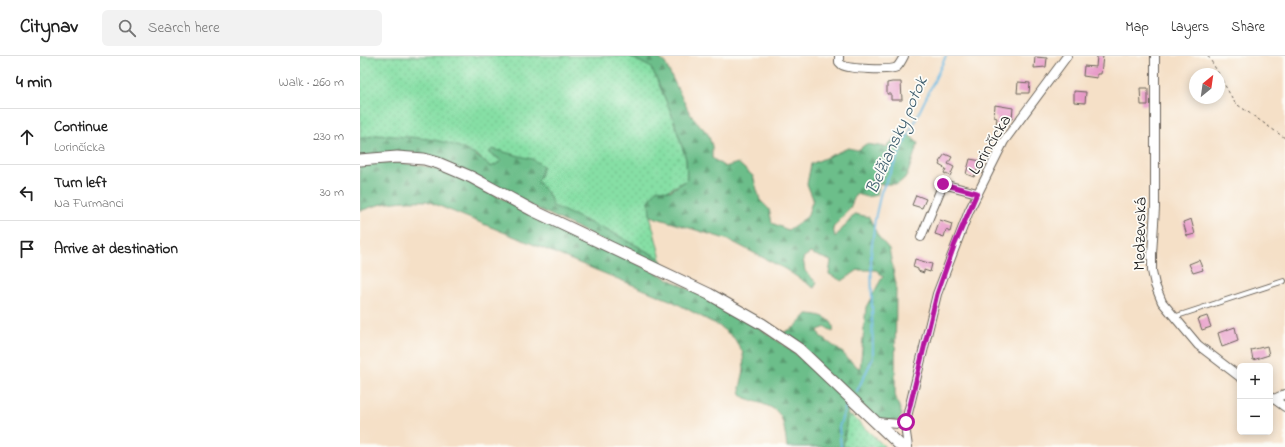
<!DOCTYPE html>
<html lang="en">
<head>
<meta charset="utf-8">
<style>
	:root { --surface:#fff; --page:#f2f2f2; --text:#222; --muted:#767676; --line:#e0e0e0 }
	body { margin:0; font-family:"Indie Flower",sans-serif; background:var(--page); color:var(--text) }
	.controls { position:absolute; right:12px; bottom:12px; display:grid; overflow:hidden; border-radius:6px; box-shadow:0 2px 10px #0003 }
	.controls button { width:36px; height:36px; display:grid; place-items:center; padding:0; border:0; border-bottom:1px solid var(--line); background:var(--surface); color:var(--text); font:20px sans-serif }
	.compass { position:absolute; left:829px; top:12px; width:36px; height:36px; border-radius:50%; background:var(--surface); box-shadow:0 2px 10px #0003; rotate:29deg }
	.stop { position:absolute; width:12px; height:12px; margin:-9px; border:3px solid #b5179e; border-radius:50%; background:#fff }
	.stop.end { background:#b5179e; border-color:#fff; box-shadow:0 1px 4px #0008 }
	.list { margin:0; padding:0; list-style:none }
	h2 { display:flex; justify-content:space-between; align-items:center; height:52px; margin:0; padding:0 16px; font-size:17px }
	h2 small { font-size:13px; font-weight:400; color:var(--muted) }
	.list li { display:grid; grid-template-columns:26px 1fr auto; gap:12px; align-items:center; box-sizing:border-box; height:56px; padding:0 16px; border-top:1px solid var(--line) }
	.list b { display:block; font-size:15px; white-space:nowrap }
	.list p { margin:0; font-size:13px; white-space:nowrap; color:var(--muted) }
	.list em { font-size:13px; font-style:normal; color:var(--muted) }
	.icon { flex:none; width:22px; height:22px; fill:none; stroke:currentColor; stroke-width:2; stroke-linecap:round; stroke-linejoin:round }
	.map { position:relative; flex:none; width:925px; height:391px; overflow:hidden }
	header { display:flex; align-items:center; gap:24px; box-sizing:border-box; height:56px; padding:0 20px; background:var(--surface); border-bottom:1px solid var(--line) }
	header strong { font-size:19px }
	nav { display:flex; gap:22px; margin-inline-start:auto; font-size:14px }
	.search { width:280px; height:36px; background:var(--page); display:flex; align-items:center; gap:10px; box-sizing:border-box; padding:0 14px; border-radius:6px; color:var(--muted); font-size:15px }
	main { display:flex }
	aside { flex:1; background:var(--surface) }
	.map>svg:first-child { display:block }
	.grass { fill:url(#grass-dots); stroke:#517e60 }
	.forest { fill:url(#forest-firs); stroke:#446d53 }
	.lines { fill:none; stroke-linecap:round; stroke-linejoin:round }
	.stream { stroke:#69b9e3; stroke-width:2 }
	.building { fill:#e799c7 }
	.service-casing { stroke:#686158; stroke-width:6 }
	.minor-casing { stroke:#686158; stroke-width:10 }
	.secondary-casing { stroke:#686158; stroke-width:13 }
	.path { stroke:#686158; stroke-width:1; stroke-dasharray:3 3; stroke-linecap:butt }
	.service { stroke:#fff; stroke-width:4 }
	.minor { stroke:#fff; stroke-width:8 }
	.secondary { stroke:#fff; stroke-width:11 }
	.route { stroke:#b5179e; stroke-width:5 }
	.labels { text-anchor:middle; stroke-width:3.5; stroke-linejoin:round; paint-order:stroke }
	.street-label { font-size:17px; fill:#1c1c1c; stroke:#fdfcf7 }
	.water-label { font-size:18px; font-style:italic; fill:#3b5b6c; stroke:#fdfcf7 }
</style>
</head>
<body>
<header>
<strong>Citynav</strong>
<div class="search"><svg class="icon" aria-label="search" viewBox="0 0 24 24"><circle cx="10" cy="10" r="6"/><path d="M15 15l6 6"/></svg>Search here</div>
<nav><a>Map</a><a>Layers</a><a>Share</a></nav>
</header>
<main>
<aside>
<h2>4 min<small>Walk · 260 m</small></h2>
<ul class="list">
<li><svg class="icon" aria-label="ahead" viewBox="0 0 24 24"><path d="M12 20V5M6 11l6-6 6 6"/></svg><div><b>Continue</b><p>Lorinčícka</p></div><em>230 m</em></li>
<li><svg class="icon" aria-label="left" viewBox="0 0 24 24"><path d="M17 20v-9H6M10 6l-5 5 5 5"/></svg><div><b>Turn left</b><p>Na Furmanci</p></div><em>30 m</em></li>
<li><svg class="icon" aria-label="arrive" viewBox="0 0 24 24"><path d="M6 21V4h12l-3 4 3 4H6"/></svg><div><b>Arrive at destination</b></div></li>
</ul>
</aside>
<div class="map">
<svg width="925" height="391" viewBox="0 0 925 391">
	<defs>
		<pattern id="grass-dots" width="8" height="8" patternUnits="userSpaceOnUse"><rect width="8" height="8" fill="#86dfa5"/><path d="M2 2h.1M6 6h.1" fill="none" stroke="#73bf8d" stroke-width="1.8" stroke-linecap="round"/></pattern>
		<pattern id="forest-firs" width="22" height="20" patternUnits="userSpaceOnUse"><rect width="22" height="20" fill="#6cbe8a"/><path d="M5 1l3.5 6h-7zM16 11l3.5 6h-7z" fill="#589a70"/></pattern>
	</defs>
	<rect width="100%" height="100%" fill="#fdfcf7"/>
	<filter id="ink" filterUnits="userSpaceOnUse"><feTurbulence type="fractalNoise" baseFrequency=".025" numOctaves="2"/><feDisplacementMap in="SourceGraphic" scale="8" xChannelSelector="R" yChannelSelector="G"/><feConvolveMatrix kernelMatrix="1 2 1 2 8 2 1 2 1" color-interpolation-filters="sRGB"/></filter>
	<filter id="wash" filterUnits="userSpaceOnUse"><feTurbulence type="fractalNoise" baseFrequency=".012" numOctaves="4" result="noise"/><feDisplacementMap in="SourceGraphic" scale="16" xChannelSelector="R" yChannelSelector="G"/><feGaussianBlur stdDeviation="0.9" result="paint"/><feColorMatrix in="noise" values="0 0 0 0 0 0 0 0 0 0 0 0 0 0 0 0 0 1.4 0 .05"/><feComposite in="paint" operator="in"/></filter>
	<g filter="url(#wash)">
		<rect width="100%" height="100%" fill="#f5e0c7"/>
		<g class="grass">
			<polygon points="0,0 269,0 290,11 295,19 312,59 326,103 327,124 289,145 290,160 301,203 257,179 192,150 189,139 178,126 149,98 132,93 129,96 143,106 131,111 117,99 16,79 0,83"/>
			<polygon points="487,359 493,361 525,391 483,391"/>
		</g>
		<g class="forest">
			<path d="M269,0H296L305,7L330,58L348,78L352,90V102L365,111L378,107L393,120L400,144L409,153L412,167L428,174L447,161L453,143L447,128L451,108L488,92L498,94L506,88L526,91L536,81L549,79L558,87L547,120L538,128H519L517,139L507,141L496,138L490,152L473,172L475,181L495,158L509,161L518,180L529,193L536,228L535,339L542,359L538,365L518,364L423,277L435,271L447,258C458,258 476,262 473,276L466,271L458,274L460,280L483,297L488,303L500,313L506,251L523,220L516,214H498L482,225L469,218L471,205L450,197L443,202L445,215L457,227L454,232L425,213L369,184L290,160L289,145L297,133L310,135L327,124L326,103L312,59L295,19L290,11Z"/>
			<path d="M16,79C61,82 95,80 131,111L142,105L129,96L132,93L172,103L183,110L178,126L189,139L193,150L257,179L301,203L303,213L76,104L0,101V83Z"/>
			<path d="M19,106C43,106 64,109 87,116C146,144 205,173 264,201C345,241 429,278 489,348L483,391H427C422,352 421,354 385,342L381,339L380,332L384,314L383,297L374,282L359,270L312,245L67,145C42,144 23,146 0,155V109Z"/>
		</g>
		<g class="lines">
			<g class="stream">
				<polyline points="497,335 513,302 511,198 515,163 521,136 586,0"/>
				<polyline points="481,391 479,371 487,347"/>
			</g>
		</g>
		<g id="blocks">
			<g class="building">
				<polygon points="737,0 743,0 741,18 737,18 737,22 723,20 724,10 736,11"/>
				<polygon points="675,1 687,2 686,11 674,12"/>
				<polygon points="532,26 541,26 542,44 531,44 531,38 527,38 527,27"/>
				<polygon points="658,26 670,27 669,37 657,37"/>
				<polygon points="780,32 788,32 788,49 781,49"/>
				<polygon points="714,35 726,36 725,47 714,46"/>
				<polygon points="635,49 653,52 652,63 647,63 644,70 636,69 637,62 634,61"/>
				<polygon points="585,98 592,101 588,108 594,111 590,120 584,117 586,113 579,109 580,107 579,106"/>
				<polygon points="610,103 621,105 614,121 606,118"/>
				<polygon points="556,139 566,143 562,152 552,149"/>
				<polygon points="831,163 835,178 827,180 823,166"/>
				<polygon points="580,164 592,168 590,176 586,174 584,181 575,178"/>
				<polygon points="555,203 572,208 570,216 564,214 564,217 558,215 558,213 553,211"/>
				<polygon points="839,204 843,214 833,217 829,208"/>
				<polygon points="847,260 851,271 842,274 838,263"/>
				<polygon points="875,271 878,285 862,291 858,277"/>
				<polygon points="907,290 909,299 893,304 891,294"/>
			</g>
		</g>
	</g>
	<g filter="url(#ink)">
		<use href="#blocks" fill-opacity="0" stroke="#686158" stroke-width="1"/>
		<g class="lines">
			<defs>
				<polyline id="service" points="814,261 924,225"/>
				<g id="minor">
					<path d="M479,0V6L482,9C489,13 530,15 537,11C540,8 542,4 544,0"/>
					<polyline points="795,0 795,152 792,198 792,215 795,229 802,246 838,289 880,321"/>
					<polyline points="561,181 583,128 617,137"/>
					<polyline points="910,341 914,343 925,338"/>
					<polyline points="914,343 925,351"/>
					<polyline points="517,366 538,368 547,361"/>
					<polyline points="548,391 546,377 547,361 577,238 609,155 644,85 707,0"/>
				</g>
				<polyline id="secondary" points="0,104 37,101 64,103 78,107 111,121 172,154 349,238 402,268 439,293 542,391"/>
			</defs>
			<use href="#service" class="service-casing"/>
			<use href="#minor" class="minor-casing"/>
			<use href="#secondary" class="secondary-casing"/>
			<g class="path">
				<polyline points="848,0 859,18"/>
				<polyline points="859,19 875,47 925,82"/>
			</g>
			<use href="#service" class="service"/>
			<use href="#minor" class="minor"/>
			<use href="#secondary" class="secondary"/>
		</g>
	</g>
	<g class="lines" filter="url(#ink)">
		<polyline class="route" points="546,366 577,238 594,190 617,137 583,128"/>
	</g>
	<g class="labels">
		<g class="street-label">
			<text transform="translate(629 88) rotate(-59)" y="6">Lorinčícka</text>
			<text transform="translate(779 178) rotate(-89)" y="6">Medzevská</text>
		</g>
		<g class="water-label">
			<text transform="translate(536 79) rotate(-66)" y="6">Belžiansky potok</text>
		</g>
	</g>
</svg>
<div class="controls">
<button>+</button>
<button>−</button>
</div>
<svg class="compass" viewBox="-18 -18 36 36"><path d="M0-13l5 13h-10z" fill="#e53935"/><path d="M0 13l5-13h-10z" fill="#767676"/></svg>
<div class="stop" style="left:546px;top:366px"></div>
<div class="stop end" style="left:583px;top:128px"></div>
</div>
</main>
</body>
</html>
